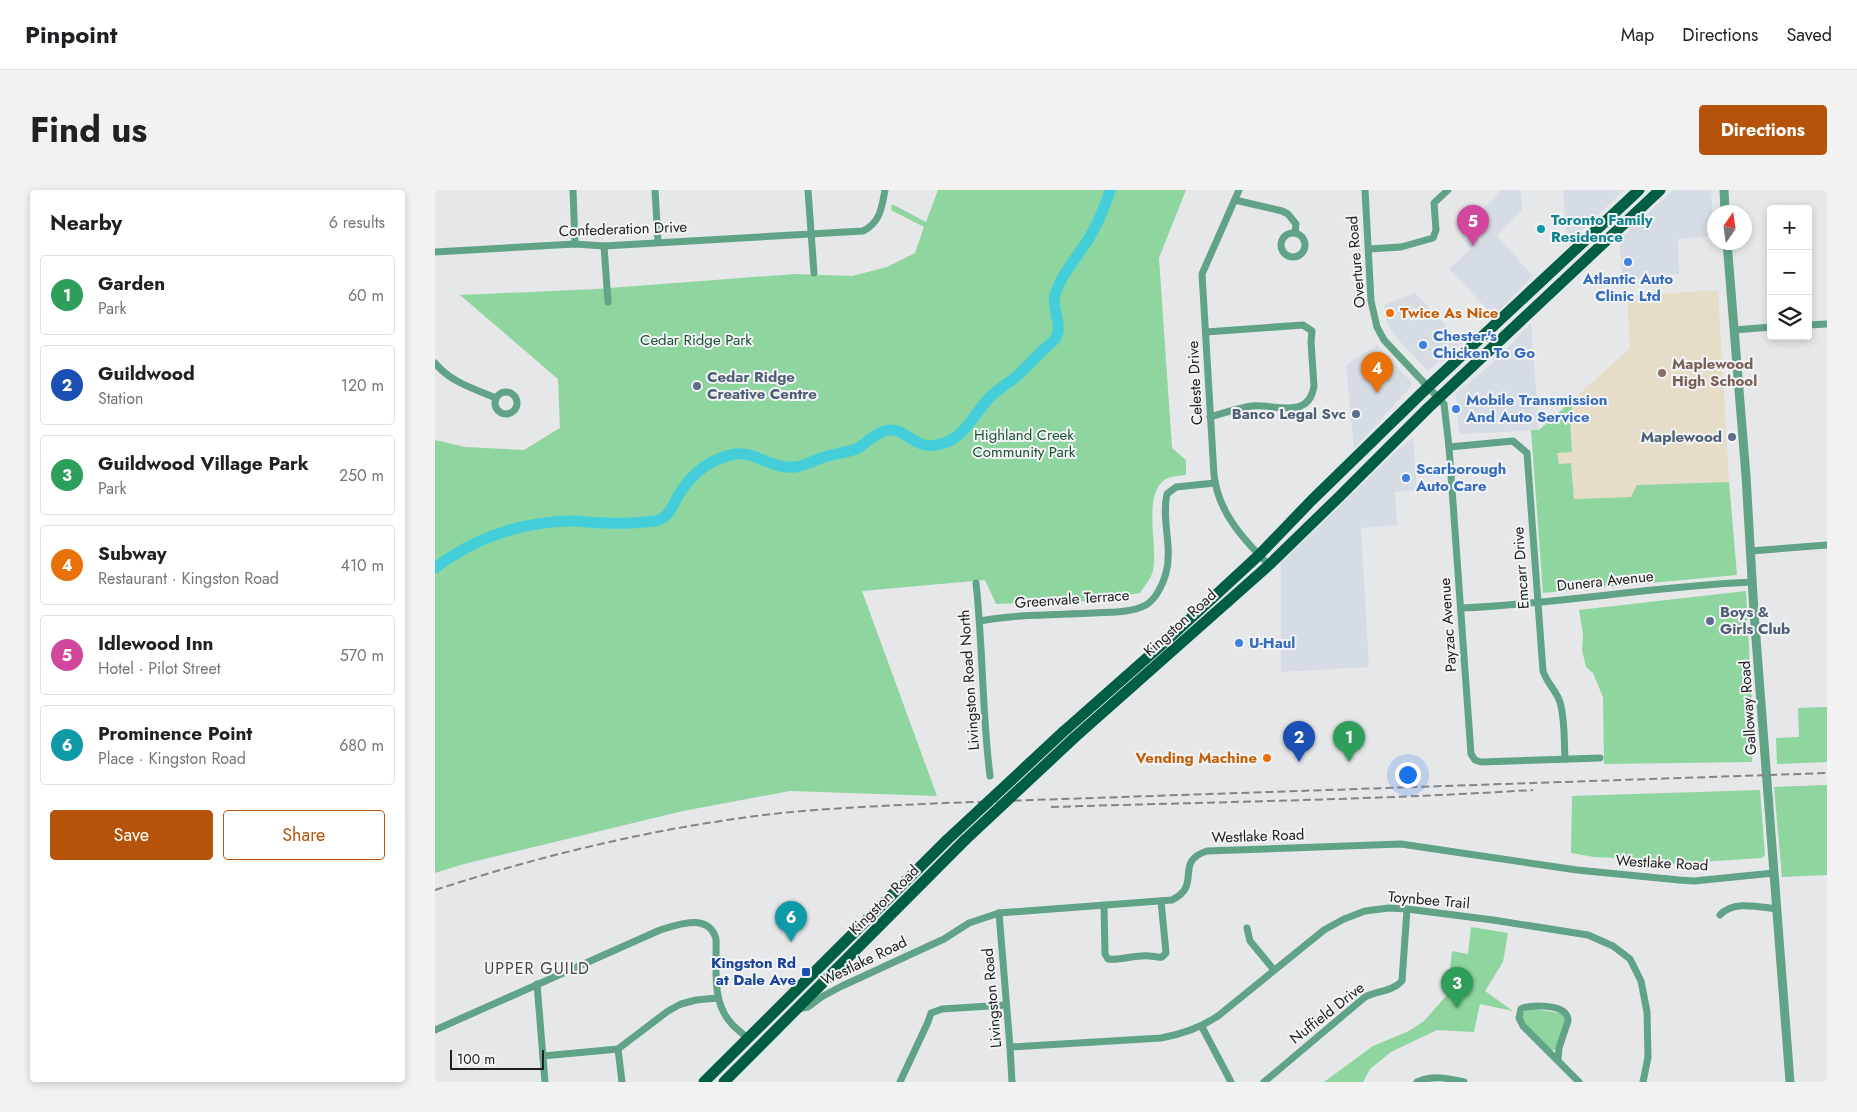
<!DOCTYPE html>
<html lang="en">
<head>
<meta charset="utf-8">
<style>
	:root { --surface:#fff; --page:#f2f2f2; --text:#202124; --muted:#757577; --line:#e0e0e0; --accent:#b45309 }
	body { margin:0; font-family:Jost,sans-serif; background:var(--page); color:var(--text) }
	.controls { position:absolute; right:15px; top:15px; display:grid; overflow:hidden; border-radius:5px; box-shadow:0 2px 8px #0003 }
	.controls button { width:45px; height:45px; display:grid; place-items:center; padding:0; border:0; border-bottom:1px solid var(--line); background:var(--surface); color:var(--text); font:25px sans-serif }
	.compass { position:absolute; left:1272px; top:15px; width:45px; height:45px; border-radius:50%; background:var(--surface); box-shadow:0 2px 8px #0003; rotate:13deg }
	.scale { position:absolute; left:15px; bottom:12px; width:94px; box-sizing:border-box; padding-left:5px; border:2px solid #202021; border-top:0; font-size:14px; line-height:18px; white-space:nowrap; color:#202021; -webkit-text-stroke:4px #f3f4f6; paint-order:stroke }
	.you { position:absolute; left:972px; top:584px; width:18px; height:18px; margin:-12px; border:4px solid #fff; border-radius:50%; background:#1a73e8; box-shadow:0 0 0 8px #1a73e833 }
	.badge { display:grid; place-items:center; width:32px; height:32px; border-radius:50%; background:var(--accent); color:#fff; font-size:16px; font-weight:700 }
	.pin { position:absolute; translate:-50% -41px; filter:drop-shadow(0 1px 2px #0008) }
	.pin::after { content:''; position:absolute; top:26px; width:18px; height:15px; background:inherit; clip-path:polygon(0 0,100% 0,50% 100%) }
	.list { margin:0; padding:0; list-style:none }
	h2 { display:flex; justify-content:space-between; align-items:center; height:65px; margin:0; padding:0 20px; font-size:21px }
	h2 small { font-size:16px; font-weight:400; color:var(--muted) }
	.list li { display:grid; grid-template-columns:32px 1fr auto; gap:15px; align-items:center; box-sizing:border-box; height:80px; margin:0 10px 10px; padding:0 10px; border:1px solid var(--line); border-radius:5px }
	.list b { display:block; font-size:19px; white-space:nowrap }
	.list p { margin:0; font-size:16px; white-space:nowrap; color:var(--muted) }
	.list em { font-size:16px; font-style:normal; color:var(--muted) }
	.actions { display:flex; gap:10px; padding:15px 20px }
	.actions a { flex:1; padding:11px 0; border:1px solid var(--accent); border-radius:5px; text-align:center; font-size:18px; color:var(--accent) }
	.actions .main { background:var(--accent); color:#fff }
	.icon { flex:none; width:28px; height:28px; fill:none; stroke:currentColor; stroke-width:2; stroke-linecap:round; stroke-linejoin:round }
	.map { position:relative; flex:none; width:1392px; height:892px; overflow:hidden; border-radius:5px }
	header { display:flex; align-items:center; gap:30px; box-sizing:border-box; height:70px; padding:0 25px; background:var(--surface); border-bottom:1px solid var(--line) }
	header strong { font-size:24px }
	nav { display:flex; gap:28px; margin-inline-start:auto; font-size:18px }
	.intro { display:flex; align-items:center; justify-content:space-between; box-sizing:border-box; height:120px; padding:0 30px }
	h1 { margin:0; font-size:35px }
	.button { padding:12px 22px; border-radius:5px; background:var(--accent); color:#fff; font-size:18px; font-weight:700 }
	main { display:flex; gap:30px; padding:0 30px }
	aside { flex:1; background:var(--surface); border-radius:5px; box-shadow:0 2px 8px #0003 }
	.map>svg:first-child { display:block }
	.built { fill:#d6dce4 }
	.education { fill:#e5ddc7 }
	.green { fill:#8ed59f }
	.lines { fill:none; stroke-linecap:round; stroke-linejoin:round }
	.river { stroke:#43ceda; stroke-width:11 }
	.minor { stroke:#61a387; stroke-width:7 }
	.tertiary { stroke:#61a387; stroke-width:9 }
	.primary { stroke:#005e43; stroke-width:11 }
	.rail { stroke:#848486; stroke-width:2; stroke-dasharray:8 4; stroke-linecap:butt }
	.primary-bridge { stroke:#005e43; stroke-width:11 }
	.culture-dot { fill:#0f9aa8; stroke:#f3f4f6; stroke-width:2 }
	.shop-dot { fill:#3f7fe0; stroke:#f3f4f6; stroke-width:2 }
	.food-dot { fill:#e8710a; stroke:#f3f4f6; stroke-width:2 }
	.education-dot { fill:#8d6e63; stroke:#f3f4f6; stroke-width:2 }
	.service-dot { fill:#5c6f8a; stroke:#f3f4f6; stroke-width:2 }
	.transit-dot { fill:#1a4fb4; stroke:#f3f4f6; stroke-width:2 }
	.labels { text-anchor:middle; stroke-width:4; stroke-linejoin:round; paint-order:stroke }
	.culture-label { font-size:15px; font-weight:bold; fill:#0d838f; stroke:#f3f4f6; text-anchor:start }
	.street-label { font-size:15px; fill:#202021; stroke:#f3f4f6 }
	.shop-label { font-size:15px; font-weight:bold; fill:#366cbe; stroke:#f3f4f6; text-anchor:start }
	.food-label { font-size:15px; font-weight:bold; fill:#c56008; stroke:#f3f4f6; text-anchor:start }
	.park-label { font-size:15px; fill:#1a532d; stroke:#f3f4f6 }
	.education-label { font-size:15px; font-weight:bold; fill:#785e54; stroke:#f3f4f6; text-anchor:start }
	.service-label { font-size:15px; font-weight:bold; fill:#4e5e75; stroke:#f3f4f6; text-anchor:start }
	.transit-label { font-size:15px; font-weight:bold; fill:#164399; stroke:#f3f4f6; text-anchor:end }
	.neighbourhood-label { font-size:16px; letter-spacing:1px; fill:#464749; stroke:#f3f4f6 }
</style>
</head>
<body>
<header>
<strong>Pinpoint</strong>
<nav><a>Map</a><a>Directions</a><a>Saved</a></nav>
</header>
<div class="intro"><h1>Find us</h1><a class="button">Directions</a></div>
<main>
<aside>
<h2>Nearby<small>6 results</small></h2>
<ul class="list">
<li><span class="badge" style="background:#2e9e5b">1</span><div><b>Garden</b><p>Park</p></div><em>60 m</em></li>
<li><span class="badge" style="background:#1a4fb4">2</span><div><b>Guildwood</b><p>Station</p></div><em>120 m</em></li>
<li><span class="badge" style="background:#2e9e5b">3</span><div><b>Guildwood Village Park</b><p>Park</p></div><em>250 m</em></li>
<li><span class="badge" style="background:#e8710a">4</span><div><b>Subway</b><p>Restaurant · Kingston Road</p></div><em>410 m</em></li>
<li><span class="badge" style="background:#d1479c">5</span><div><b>Idlewood Inn</b><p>Hotel · Pilot Street</p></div><em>570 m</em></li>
<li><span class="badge" style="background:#0f9aa8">6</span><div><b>Prominence Point</b><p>Place · Kingston Road</p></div><em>680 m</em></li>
</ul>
<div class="actions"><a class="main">Save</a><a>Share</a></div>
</aside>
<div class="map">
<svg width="1392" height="892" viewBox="0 0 1392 892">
	<rect width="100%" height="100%" fill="#e6e7e9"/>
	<g class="built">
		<polygon points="1067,0 1086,0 1087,20 1062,46 1098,86 1059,126 1014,79 1036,59 1026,47 1026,39"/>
		<polygon points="1128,0 1189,0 1132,55"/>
		<polygon points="1238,0 1276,0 1279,46 1243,49 1244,84 1188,89 1184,50"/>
		<polygon points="980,103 1027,153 993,181 958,144 951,129 949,115"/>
		<polygon points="1096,133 1104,240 1024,244 1021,203 1061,170"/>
		<polygon points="942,155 978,194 919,259 911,175"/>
		<polygon points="978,248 982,300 960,302 962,335 926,338 934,477 846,482 846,373 958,264"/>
	</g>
	<polygon class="education" points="1283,100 1294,292 1202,295 1196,307 1139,309 1136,273 1124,274 1122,263 1137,262 1135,228 1139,209 1195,158 1192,106"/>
	<g class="green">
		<path d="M503,0H751L724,68L737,258L751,270V285C743,286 731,286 726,293C709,313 723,355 718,380C717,388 709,396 705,403L654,411L561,414L550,390L427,401L502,606L355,601L248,621L29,674L0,683V250L30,257L89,260L125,238L123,189L25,105L161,99L360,84L417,86L452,77L480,63L489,37L456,20L457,14L491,32Z"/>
		<polygon points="1139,209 1135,228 1137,262 1122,263 1124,274 1136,273 1139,309 1196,307 1202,295 1294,292 1302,385 1108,403 1096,240 1104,240"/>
		<polygon points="1311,401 1317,514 1317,572 1169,574 1168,507 1158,483 1151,477 1147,460 1148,444 1144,420"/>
		<polygon points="1392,517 1392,572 1342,574 1341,548 1364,547 1363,518"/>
		<polygon points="1392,595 1392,685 1347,687 1339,597"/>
		<polygon points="1325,600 1330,665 1327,668 1234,674 1209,669 1159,667 1136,663 1137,606"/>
		<polygon points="1036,737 1073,743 1068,772 1050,801 1078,821 1045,814 1039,842 1002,840 956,862 935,879 928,892 889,892 938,856 974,841 989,831 1012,805 1017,761 1033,764"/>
		<path d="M1093,818L1125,823L1129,826C1131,836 1123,849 1121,860H1117C1107,851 1075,831 1093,818Z"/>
	</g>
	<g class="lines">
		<path class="river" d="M0,378C39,348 86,332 136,331C147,331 159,333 171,333C187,334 203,333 220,331C236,328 237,314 245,303C258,282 277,268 301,264C320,261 337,280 360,277C371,276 379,270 389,267C401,263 413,263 423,258C433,252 442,241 454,240C474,238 479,265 512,252C530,245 541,222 554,208C562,200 573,193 582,186C590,178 599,169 607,161C611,157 617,153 620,149C629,136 616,119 620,105C627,81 647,63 658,41C665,28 671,14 675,0"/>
		<g class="minor">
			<polyline points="138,0 140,54"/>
			<polyline points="220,0 223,52"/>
			<polyline points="373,0 379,83"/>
			<path d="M804,0L767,84L779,285C783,322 808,349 834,375"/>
			<polyline points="930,0 936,111 942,137 949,150 1009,214 1014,257 1036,564 1040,570 1046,572 1165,568"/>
			<polyline points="800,10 847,21 853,24 861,34 860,43"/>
			<circle cx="858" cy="55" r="12"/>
			<polyline points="169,56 173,112"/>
			<polyline points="934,59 966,57 998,48 1001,40 999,13 1013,0"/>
			<path d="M0,62L140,54L169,56L428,41C445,33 447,17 450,0"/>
			<polyline points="1373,135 1392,134"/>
			<polyline points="1299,140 1336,137"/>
			<path d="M771,142L868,135L877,141L876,152L879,196C874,230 841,214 817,216C803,218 789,223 775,227"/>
			<path d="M0,173C15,192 40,199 61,208"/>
			<circle cx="71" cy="213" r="11"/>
			<path d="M1014,257L1078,251L1092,263L1108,481C1112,494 1124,503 1126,516C1130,533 1129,552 1130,569"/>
			<polyline points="1315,361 1392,355"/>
			<path d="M541,393C548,457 547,522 555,586"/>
			<path d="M1026,418C1124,414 1220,396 1317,392"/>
			<path d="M545,431C582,424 621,425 659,423C675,422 696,423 711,415C721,409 728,394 731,383C738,357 726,329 732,304L741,297L780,293"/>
			<path d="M669,715L670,764L673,769C686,771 701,764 715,766C720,766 722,768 727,767L731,763L726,711"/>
			<polyline points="564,723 575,857 577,892"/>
			<path d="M1285,725C1298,710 1324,717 1342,719"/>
			<polyline points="812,738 815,751 839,780"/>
			<polyline points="102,794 110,892"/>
			<path d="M363,819L373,817L388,806L407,796L509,749L534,733L564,723L737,710C768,695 738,672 772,661L966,654L1142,680L1244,690L1259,691L1339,683"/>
			<polyline points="767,837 796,892"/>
			<path d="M0,840L225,740C244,734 274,723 281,749C282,777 276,811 296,833C301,839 308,844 314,849"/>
			<path d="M575,857L726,848C748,844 765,838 783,826L889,740L909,729L930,721L954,718L972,719L1058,730L1153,745L1178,756L1195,769L1206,791L1212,822L1213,867L1208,892"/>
			<polyline points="183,859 187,892"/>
			<polyline points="108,866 183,859 233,821 246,814 261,810 283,808"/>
			<path d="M1123,869L1124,858L1133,831C1133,829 1132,825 1130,823C1124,815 1094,814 1086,819L1084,828L1088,836L1144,892"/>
			<polyline points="465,892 493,832 496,823 507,819 571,815"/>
			<path d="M829,892L930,807C942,801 958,801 967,791L972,719"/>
			<path d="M982,892C998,885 1013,888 1029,892"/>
		</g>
		<g class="tertiary">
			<polyline points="1289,0 1290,22"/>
			<polyline points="1292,52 1311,286 1319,422 1355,892"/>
		</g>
		<g class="primary">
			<polyline points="628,542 731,451 824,365 877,310 993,197 1204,0"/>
			<polyline points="639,548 834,375 905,306 993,218 1225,0"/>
			<polyline points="269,892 512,650"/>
			<polyline points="289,892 530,650"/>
		</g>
		<g class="rail">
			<path d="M616,617C777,612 937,610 1098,600"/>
			<path d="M0,700C105,666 212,640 321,626C384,618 447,616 510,613L1392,583"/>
		</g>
		<g class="primary-bridge">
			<polyline points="512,650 628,542"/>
			<polyline points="530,650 639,548"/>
		</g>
	</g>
	<circle class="culture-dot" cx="1106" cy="39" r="5"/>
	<g class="shop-dot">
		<circle cx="1193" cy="72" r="5"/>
		<circle cx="988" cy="155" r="5"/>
		<circle cx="1021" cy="219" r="5"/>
		<circle cx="971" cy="288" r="5"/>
		<circle cx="804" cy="453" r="5"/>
	</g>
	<g class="food-dot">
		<circle cx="955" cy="123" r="5"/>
		<circle cx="832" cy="568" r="5"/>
	</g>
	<circle class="education-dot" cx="1227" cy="183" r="5"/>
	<g class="service-dot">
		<circle cx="262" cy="196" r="5"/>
		<circle cx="921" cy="224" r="5"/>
		<circle cx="1297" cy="247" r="5"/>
		<circle cx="1275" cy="431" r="5"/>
	</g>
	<rect class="transit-dot" x="366" y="777" width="10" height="10" rx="2.5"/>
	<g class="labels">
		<g class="culture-label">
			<text x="1116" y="35">Toronto Family<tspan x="1116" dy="17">Residence</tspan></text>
		</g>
		<g class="street-label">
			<text transform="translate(188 39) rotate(-2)" y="5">Confederation Drive</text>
			<text transform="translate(921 72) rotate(-95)" y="5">Overture Road</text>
			<text transform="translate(760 193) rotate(-93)" y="5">Celeste Drive</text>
			<text transform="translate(1086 378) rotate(-94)" y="5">Emcarr Drive</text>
			<text transform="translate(1170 391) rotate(-6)" y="5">Dunera Avenue</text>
			<text transform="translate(637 409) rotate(-4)" y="5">Greenvale Terrace</text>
			<text transform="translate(745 433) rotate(-42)" y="5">Kingston Road</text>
			<text transform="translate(1013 435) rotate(-94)" y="5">Payzac Avenue</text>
			<text transform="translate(534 490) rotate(-94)" y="5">Livingston Road North</text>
			<text transform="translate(1313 518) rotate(-94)" y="5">Galloway Road</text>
			<text transform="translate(823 646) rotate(-2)" y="5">Westlake Road</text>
			<text transform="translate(1227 673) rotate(3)" y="5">Westlake Road</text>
			<text transform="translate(449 710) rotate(-45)" y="5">Kingston Road</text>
			<text transform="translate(994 710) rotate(5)" y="5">Toynbee Trail</text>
			<text transform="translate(429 771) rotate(-26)" y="5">Westlake Road</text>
			<text transform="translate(557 808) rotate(-95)" y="5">Livingston Road</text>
			<text transform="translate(892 823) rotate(-38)" y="5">Nuffield Drive</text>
		</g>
		<g class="shop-label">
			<text x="1193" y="94" text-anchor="middle">Atlantic Auto<tspan x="1193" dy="17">Clinic Ltd</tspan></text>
			<text x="998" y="151">Chester's<tspan x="998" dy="17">Chicken To Go</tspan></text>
			<text x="1031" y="215">Mobile Transmission<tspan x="1031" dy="17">And Auto Service</tspan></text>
			<text x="981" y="284">Scarborough<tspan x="981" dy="17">Auto Care</tspan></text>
			<text x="814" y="458">U-Haul</text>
		</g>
		<g class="food-label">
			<text x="965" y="128">Twice As Nice</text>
			<text x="822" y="573" text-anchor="end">Vending Machine</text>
		</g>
		<g class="park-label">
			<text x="261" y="155">Cedar Ridge Park</text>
			<text x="589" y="250">Highland Creek<tspan x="589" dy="17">Community Park</tspan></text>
		</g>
		<g class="education-label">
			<text x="1237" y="179">Maplewood<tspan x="1237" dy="17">High School</tspan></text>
		</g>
		<g class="service-label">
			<text x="272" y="192">Cedar Ridge<tspan x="272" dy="17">Creative Centre</tspan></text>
			<text x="911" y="229" text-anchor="end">Banco Legal Svc</text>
			<text x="1287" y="252" text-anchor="end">Maplewood</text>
			<text x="1285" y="427">Boys &amp;<tspan x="1285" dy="17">Girls Club</tspan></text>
		</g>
		<g class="transit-label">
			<text x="361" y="778">Kingston Rd<tspan x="361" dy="17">at Dale Ave</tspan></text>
		</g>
		<g class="neighbourhood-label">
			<text x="102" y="784">UPPER GUILD</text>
		</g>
	</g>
</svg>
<div class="controls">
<button>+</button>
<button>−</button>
<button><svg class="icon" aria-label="layers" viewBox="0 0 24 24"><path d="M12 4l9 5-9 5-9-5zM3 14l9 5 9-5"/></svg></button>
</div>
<svg class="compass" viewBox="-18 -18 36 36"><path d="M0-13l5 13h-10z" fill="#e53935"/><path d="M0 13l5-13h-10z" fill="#757577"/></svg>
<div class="scale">100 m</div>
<div class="you"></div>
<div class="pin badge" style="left:914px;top:572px;background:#2e9e5b">1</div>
<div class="pin badge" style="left:864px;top:572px;background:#1a4fb4">2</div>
<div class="pin badge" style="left:1022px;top:818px;background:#2e9e5b">3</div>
<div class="pin badge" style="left:942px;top:203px;background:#e8710a">4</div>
<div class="pin badge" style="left:1038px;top:56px;background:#d1479c">5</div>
<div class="pin badge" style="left:356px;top:752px;background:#0f9aa8">6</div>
</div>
</main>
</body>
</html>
